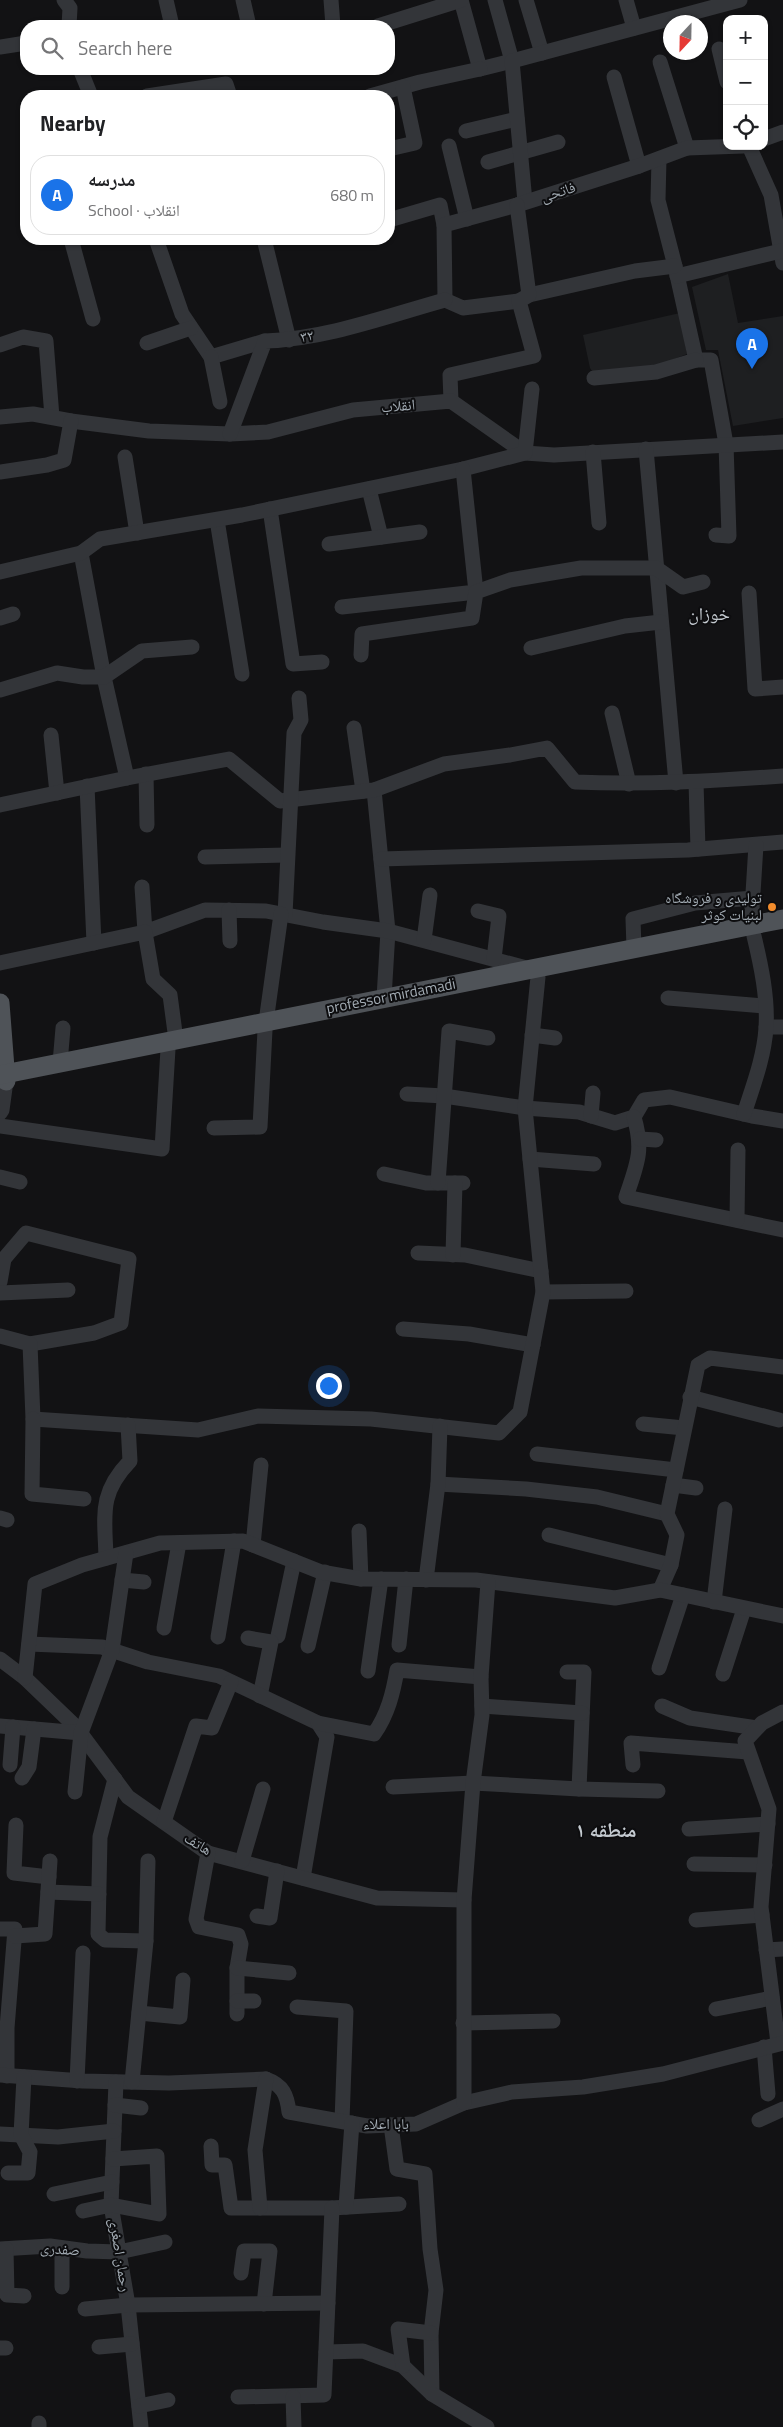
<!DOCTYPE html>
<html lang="en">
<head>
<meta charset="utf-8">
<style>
	:root { --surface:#fff; --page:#f2f2f2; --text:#202124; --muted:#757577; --line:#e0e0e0; --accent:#1a73e8 }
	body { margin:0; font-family:"Titillium Web","Noto Naskh Arabic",sans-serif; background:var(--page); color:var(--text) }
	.controls { position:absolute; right:15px; top:15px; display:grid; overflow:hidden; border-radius:10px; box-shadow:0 1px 4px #0004 }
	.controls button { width:45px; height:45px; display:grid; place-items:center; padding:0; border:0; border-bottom:1px solid var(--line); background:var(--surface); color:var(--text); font:25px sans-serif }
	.compass { position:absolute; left:663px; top:15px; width:45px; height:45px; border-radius:50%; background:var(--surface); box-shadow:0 1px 4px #0004; rotate:202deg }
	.you { position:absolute; left:328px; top:1385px; width:18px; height:18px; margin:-12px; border:4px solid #fff; border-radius:50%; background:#1a73e8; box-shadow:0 0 0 8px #1a73e833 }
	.badge { display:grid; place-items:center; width:32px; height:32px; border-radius:50%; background:var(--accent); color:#fff; font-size:16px; font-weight:700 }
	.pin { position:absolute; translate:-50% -41px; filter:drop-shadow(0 1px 2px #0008) }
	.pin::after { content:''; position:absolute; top:26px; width:18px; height:15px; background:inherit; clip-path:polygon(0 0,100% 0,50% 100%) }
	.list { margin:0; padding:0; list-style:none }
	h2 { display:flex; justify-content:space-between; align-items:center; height:65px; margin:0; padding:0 20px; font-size:21px }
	h2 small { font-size:16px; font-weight:400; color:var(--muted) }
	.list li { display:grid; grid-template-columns:32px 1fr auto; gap:15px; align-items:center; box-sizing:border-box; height:80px; margin:0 10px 10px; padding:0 10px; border:1px solid var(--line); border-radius:20px }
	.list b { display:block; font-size:19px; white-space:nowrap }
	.list p { margin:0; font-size:16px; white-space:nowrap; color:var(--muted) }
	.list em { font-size:16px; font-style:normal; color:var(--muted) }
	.icon { flex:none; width:28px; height:28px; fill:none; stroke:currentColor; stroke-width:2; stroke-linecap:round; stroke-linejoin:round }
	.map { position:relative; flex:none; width:783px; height:2427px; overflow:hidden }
	.search { position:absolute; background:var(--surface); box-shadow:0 1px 4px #0004; left:20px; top:20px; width:375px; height:55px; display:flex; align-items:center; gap:12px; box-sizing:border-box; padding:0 18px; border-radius:20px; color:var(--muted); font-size:19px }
	.panel { position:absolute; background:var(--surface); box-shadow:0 1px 4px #0004; left:20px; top:90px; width:375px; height:155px; border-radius:20px }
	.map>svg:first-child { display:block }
	.built { fill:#1e1f21 }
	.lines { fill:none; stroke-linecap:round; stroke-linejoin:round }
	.minor { stroke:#333539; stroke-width:15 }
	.major { stroke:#4f5358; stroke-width:19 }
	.poi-dot { fill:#f28c2c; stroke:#0d0d0f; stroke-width:2 }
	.labels { text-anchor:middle; stroke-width:4; stroke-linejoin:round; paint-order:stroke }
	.street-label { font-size:15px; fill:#a3acb4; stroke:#0d0d0f }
	.poi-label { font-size:15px; fill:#a3acb4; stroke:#0d0d0f; text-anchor:end }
	.quarter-label { font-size:18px; fill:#c4cad0; stroke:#0d0d0f }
	.district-label { font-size:20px; font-weight:bold; fill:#c4cad0; stroke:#0d0d0f }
</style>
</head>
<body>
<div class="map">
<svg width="783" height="2427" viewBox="0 0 783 2427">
	<rect width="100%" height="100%" fill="#121214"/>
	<g class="built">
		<polygon points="728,274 738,323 783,316 783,418 733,426 718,350 706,350 692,287"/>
		<polygon points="680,313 687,354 662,364 594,374 590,368 583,335"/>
	</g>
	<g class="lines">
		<g class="minor">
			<polyline points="64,0 70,8 69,26"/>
			<polyline points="166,0 172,26"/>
			<polyline points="243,0 249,26"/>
			<polyline points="331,0 333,26"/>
			<polyline points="461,0 480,69 512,61 495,0"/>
			<polyline points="526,0 542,53"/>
			<polyline points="626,0 634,28"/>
			<polyline points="378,26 461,0"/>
			<polyline points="0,47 26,43"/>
			<polyline points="719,49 727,82"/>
			<polyline points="660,62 687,148"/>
			<polyline points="80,69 91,96"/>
			<polyline points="614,77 639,166"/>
			<polyline points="147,96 226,84 230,96"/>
			<polyline points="370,96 420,82 480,69"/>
			<polyline points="466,131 517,119"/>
			<polyline points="764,139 783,132"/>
			<polyline points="449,146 467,219"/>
			<polyline points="749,146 771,195 783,263"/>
			<polyline points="389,149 415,143 403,87"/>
			<polyline points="659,159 658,200 675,266 696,360 711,360 726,444 729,536 716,535"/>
			<polyline points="488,162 558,142"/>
			<polyline points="525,202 512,61 740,0"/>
			<polyline points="389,220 440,205 444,225"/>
			<polyline points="71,239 93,319"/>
			<polyline points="156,239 182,314 211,357 265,341"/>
			<polyline points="264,239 289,340"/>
			<polyline points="677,276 781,251"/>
			<polyline points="529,295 635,271 675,266"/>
			<polyline points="445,300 444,225 517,205 639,166 687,148 743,146"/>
			<polyline points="445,300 463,308 519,301"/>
			<polyline points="147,343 191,328"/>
			<polyline points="0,345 23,337 46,341 52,417"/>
			<polyline points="211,357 220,402"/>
			<polyline points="594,378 656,372 696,360"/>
			<polyline points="451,401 450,375 534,356 519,301 529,295 517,205"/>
			<polyline points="0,417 33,414 71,421 149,431 230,434 268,432 353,410 451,401 525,453 554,455 783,442"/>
			<path d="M230,434L265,341C326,339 387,316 445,300"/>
			<polyline points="646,449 676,783"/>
			<polyline points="593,452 599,523"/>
			<polyline points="125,457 137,533"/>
			<polyline points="0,472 47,465 64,460 71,421"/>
			<polyline points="369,489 381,537"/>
			<polyline points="270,509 293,664 322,662"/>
			<polyline points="217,520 242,674"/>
			<polyline points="329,544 420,532"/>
			<polyline points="81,553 104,677 127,778"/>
			<polyline points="0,572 81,553 100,539 242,515 463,469 525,453 532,389"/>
			<polyline points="749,593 755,689 783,687"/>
			<polyline points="342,607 476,592 463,469"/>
			<polyline points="0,618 13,614"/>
			<polyline points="531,648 625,626 661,622"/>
			<polyline points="361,655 362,634 472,618 476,592 510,580 581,568 656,568 683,587 703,582"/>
			<polyline points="0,690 57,673 83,677 104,677 142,651 192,647"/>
			<polyline points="612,713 629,784"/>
			<polyline points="354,728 363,791"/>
			<polyline points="51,735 57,793"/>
			<polyline points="146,774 147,825"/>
			<polyline points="696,782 698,849"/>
			<polyline points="87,786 94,943"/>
			<polyline points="374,790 388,931 384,998"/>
			<path d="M0,805L127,778L229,759L280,801L374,790L444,764L510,755L547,748L575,782C645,785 714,781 783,776"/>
			<polyline points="205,857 287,855"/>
			<polyline points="381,859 688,850 783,842"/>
			<polyline points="142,887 145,932 205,910 266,911 323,922 388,931 530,969"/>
			<polyline points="229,910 230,941"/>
			<polyline points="478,911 499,916 494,959"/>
			<polyline points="285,915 294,733 301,720 299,698"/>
			<polyline points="751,925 756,845"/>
			<polyline points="424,940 430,895"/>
			<polyline points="634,948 633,919 695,903 753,898"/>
			<polyline points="0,963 145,932 153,979 170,995 176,1040"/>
			<polyline points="668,998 765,1006"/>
			<polyline points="266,1022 281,914"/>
			<polyline points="766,1027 783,1027"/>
			<polyline points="532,1035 555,1038"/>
			<polyline points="60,1063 63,1028"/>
			<polyline points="407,1094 444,1096 525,1108 579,1112 615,1123 634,1117 644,1100 670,1097 752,1116 783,1121"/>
			<polyline points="0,1113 2,1110 6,1081"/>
			<path d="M744,1114C753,1086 764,1058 766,1028C768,998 761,965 754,936"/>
			<polyline points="591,1116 593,1093"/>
			<path d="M634,1117C644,1151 637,1164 626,1197L783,1230"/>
			<polyline points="0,1126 162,1149 168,1049"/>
			<polyline points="214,1128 260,1127 265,1030"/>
			<polyline points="640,1139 656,1140"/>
			<polyline points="530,1159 594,1164"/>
			<polyline points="384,1174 426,1183 463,1183"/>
			<polyline points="0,1177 20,1182"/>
			<polyline points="438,1183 449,1031 488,1038"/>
			<polyline points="737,1220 738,1150"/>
			<polyline points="418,1253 465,1255 541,1271"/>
			<polyline points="453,1255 455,1183"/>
			<polyline points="0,1282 4,1259 26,1233 129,1259 121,1323 94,1333 30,1344"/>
			<polyline points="543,1292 626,1291"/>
			<polyline points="0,1293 68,1290"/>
			<polyline points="403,1329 469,1334 533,1345"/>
			<polyline points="0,1336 30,1344 33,1419 198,1430 258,1416 371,1419 499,1433 520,1412 543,1292 525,1108 538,977"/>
			<polyline points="690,1397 779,1420"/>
			<polyline points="33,1419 32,1494 84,1499"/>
			<polyline points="643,1424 684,1428"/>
			<polyline points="537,1454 676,1470"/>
			<polyline points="438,1484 526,1489 597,1497 667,1514"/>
			<polyline points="673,1485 696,1488"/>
			<polyline points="0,1518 7,1520"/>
			<polyline points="359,1531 361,1579"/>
			<polyline points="549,1535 671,1565"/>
			<polyline points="253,1545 261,1465"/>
			<path d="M106,1558C105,1516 98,1494 130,1461L128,1425"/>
			<polyline points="122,1580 144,1582"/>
			<polyline points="426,1580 438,1484 440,1426"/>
			<polyline points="660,1590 671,1565 677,1535 667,1514 698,1365 710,1358 783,1367"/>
			<polyline points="714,1602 725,1509"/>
			<polyline points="164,1628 179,1543"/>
			<polyline points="278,1636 294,1561"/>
			<polyline points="218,1637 234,1541"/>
			<polyline points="248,1638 271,1642 260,1696"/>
			<polyline points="29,1644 102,1647 148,1662 219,1676 318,1723 327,1737 303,1878"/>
			<polyline points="399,1645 406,1579"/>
			<polyline points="308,1646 325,1572"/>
			<polyline points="0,1659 25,1678 76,1727 128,1797 208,1853 377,1898 464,1900"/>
			<polyline points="659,1668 683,1595"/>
			<polyline points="368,1671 381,1579"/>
			<polyline points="567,1672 584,1672 579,1789"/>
			<polyline points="723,1674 744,1609"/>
			<polyline points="25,1678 35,1584 82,1565 160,1543 243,1541 321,1572 361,1579 476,1580 615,1598 660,1590 783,1616"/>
			<polyline points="482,1706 582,1713"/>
			<polyline points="662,1706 690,1718 757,1728"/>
			<path d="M318,1723L374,1734C388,1714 393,1693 397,1670L481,1677"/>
			<polyline points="0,1726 81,1733"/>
			<polyline points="10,1765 13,1727"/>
			<polyline points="633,1765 631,1743 748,1752"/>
			<polyline points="22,1778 29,1767 34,1729"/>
			<polyline points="115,1779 100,1837 98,1934 105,1940 146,1941"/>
			<polyline points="393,1787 473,1783 579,1789 658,1791"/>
			<polyline points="75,1792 81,1733 112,1650 126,1553"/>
			<polyline points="164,1822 196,1726 212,1728 231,1682"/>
			<polyline points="16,1825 14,1873 49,1877"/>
			<polyline points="689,1829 768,1824"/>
			<polyline points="208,1853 196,1919 199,1927 238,1935 241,1944 237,1968 237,2014"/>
			<polyline points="242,1861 263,1789"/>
			<polyline points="694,1864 765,1865"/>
			<polyline points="48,1892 99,1894"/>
			<polyline points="257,1916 270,1918 277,1871"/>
			<polyline points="696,1920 762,1915"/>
			<polyline points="0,1929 15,1929 7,2028 7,2076"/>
			<polyline points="15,1936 45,1934 50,1861"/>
			<polyline points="766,1950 783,1949"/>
			<polyline points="237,1968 289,1973"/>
			<polyline points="237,2001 254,2001"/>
			<polyline points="297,2007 346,2011 342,2121"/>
			<polyline points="716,2009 772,1998"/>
			<polyline points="139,2013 180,2017 183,1980"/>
			<polyline points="463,2023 553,2021"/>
			<polyline points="778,2043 761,1907 769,1809 745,1741 762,1723 783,1712"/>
			<polyline points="764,2047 768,2094"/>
			<path d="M0,2075L83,2081L169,2083L266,2079C283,2085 287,2095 289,2112L367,2126L416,2124L464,2103L512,2092L583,2087L663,2074L783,2043"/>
			<polyline points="77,2081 83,1953"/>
			<polyline points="116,2082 111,2205 128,2305 141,2427"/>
			<polyline points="132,2082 146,1941 148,1861"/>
			<polyline points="464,2103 464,1900 473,1783 482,1715 481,1677 488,1582"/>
			<polyline points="115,2105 141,2108"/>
			<polyline points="759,2120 783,2109"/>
			<polyline points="391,2125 397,2169 425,2174 430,2249 436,2290 431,2333 432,2394"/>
			<polyline points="0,2134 58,2137 114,2131"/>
			<polyline points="211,2146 212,2165 225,2165 231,2208 332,2208 399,2204"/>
			<polyline points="8,2173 28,2173 30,2152 21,2135 24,2077"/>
			<polyline points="54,2194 112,2182"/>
			<polyline points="346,2207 352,2123"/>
			<polyline points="260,2208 255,2150 266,2079"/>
			<polyline points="83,2211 111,2205 159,2214 157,2156 113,2159"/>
			<polyline points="62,2248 62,2287"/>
			<polyline points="0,2249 50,2246 87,2251 119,2252 165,2242"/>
			<polyline points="6,2249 7,2295 24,2296"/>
			<polyline points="241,2273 244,2251 270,2251 264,2304"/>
			<polyline points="85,2309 128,2305 328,2303"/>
			<polyline points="99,2347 132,2344"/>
			<polyline points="0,2348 6,2348"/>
			<polyline points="326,2352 363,2351 403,2366 432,2394 487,2427"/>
			<polyline points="403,2366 398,2329 431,2333"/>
			<polyline points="238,2397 324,2395 332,2208"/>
			<polyline points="293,2397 294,2427"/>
			<polyline points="139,2406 168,2400"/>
			<polyline points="39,2427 39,2423"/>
		</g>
		<g class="major">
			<polyline points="0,1003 6,1081"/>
			<polyline points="0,1075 783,919"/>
		</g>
	</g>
	<circle class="poi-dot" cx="772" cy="907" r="5"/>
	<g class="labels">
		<g class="street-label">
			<text transform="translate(558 192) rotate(-18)" y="5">فاتحی</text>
			<text transform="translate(307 336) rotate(-12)" y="5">۳۲</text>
			<text transform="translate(398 406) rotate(-5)" y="5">انقلاب</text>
			<text transform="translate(391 996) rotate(-11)" y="5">professor mirdamadi</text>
			<text transform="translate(198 1844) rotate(31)" y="5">هاتف</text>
			<text x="386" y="2129">بابا اعلاء</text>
			<text transform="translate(60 2249) rotate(4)" y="5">صفدری</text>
			<text transform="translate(120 2255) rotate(81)" y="5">رحمان اصغری</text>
		</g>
		<g class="poi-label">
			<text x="762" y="903">تولیدی و فروشگاه<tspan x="762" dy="17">لبنیات کوثر</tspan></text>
		</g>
		<g class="quarter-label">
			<text x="709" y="620">خوزان</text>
		</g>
		<g class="district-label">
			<text x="606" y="1837">منطقه ۱</text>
		</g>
	</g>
</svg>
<div class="controls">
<button>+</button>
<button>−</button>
<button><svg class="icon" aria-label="locate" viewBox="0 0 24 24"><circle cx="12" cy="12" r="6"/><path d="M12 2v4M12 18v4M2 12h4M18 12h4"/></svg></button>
</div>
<svg class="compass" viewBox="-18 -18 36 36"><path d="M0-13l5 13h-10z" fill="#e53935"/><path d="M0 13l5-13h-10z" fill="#757577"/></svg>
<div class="you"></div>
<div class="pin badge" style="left:752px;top:369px">A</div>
<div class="search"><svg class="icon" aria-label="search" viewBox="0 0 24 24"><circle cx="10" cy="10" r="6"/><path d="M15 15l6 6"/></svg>Search here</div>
<section class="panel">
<h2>Nearby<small></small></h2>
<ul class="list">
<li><span class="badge">A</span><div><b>مدرسه</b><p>School · انقلاب</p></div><em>680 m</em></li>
</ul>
</section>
</div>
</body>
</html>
